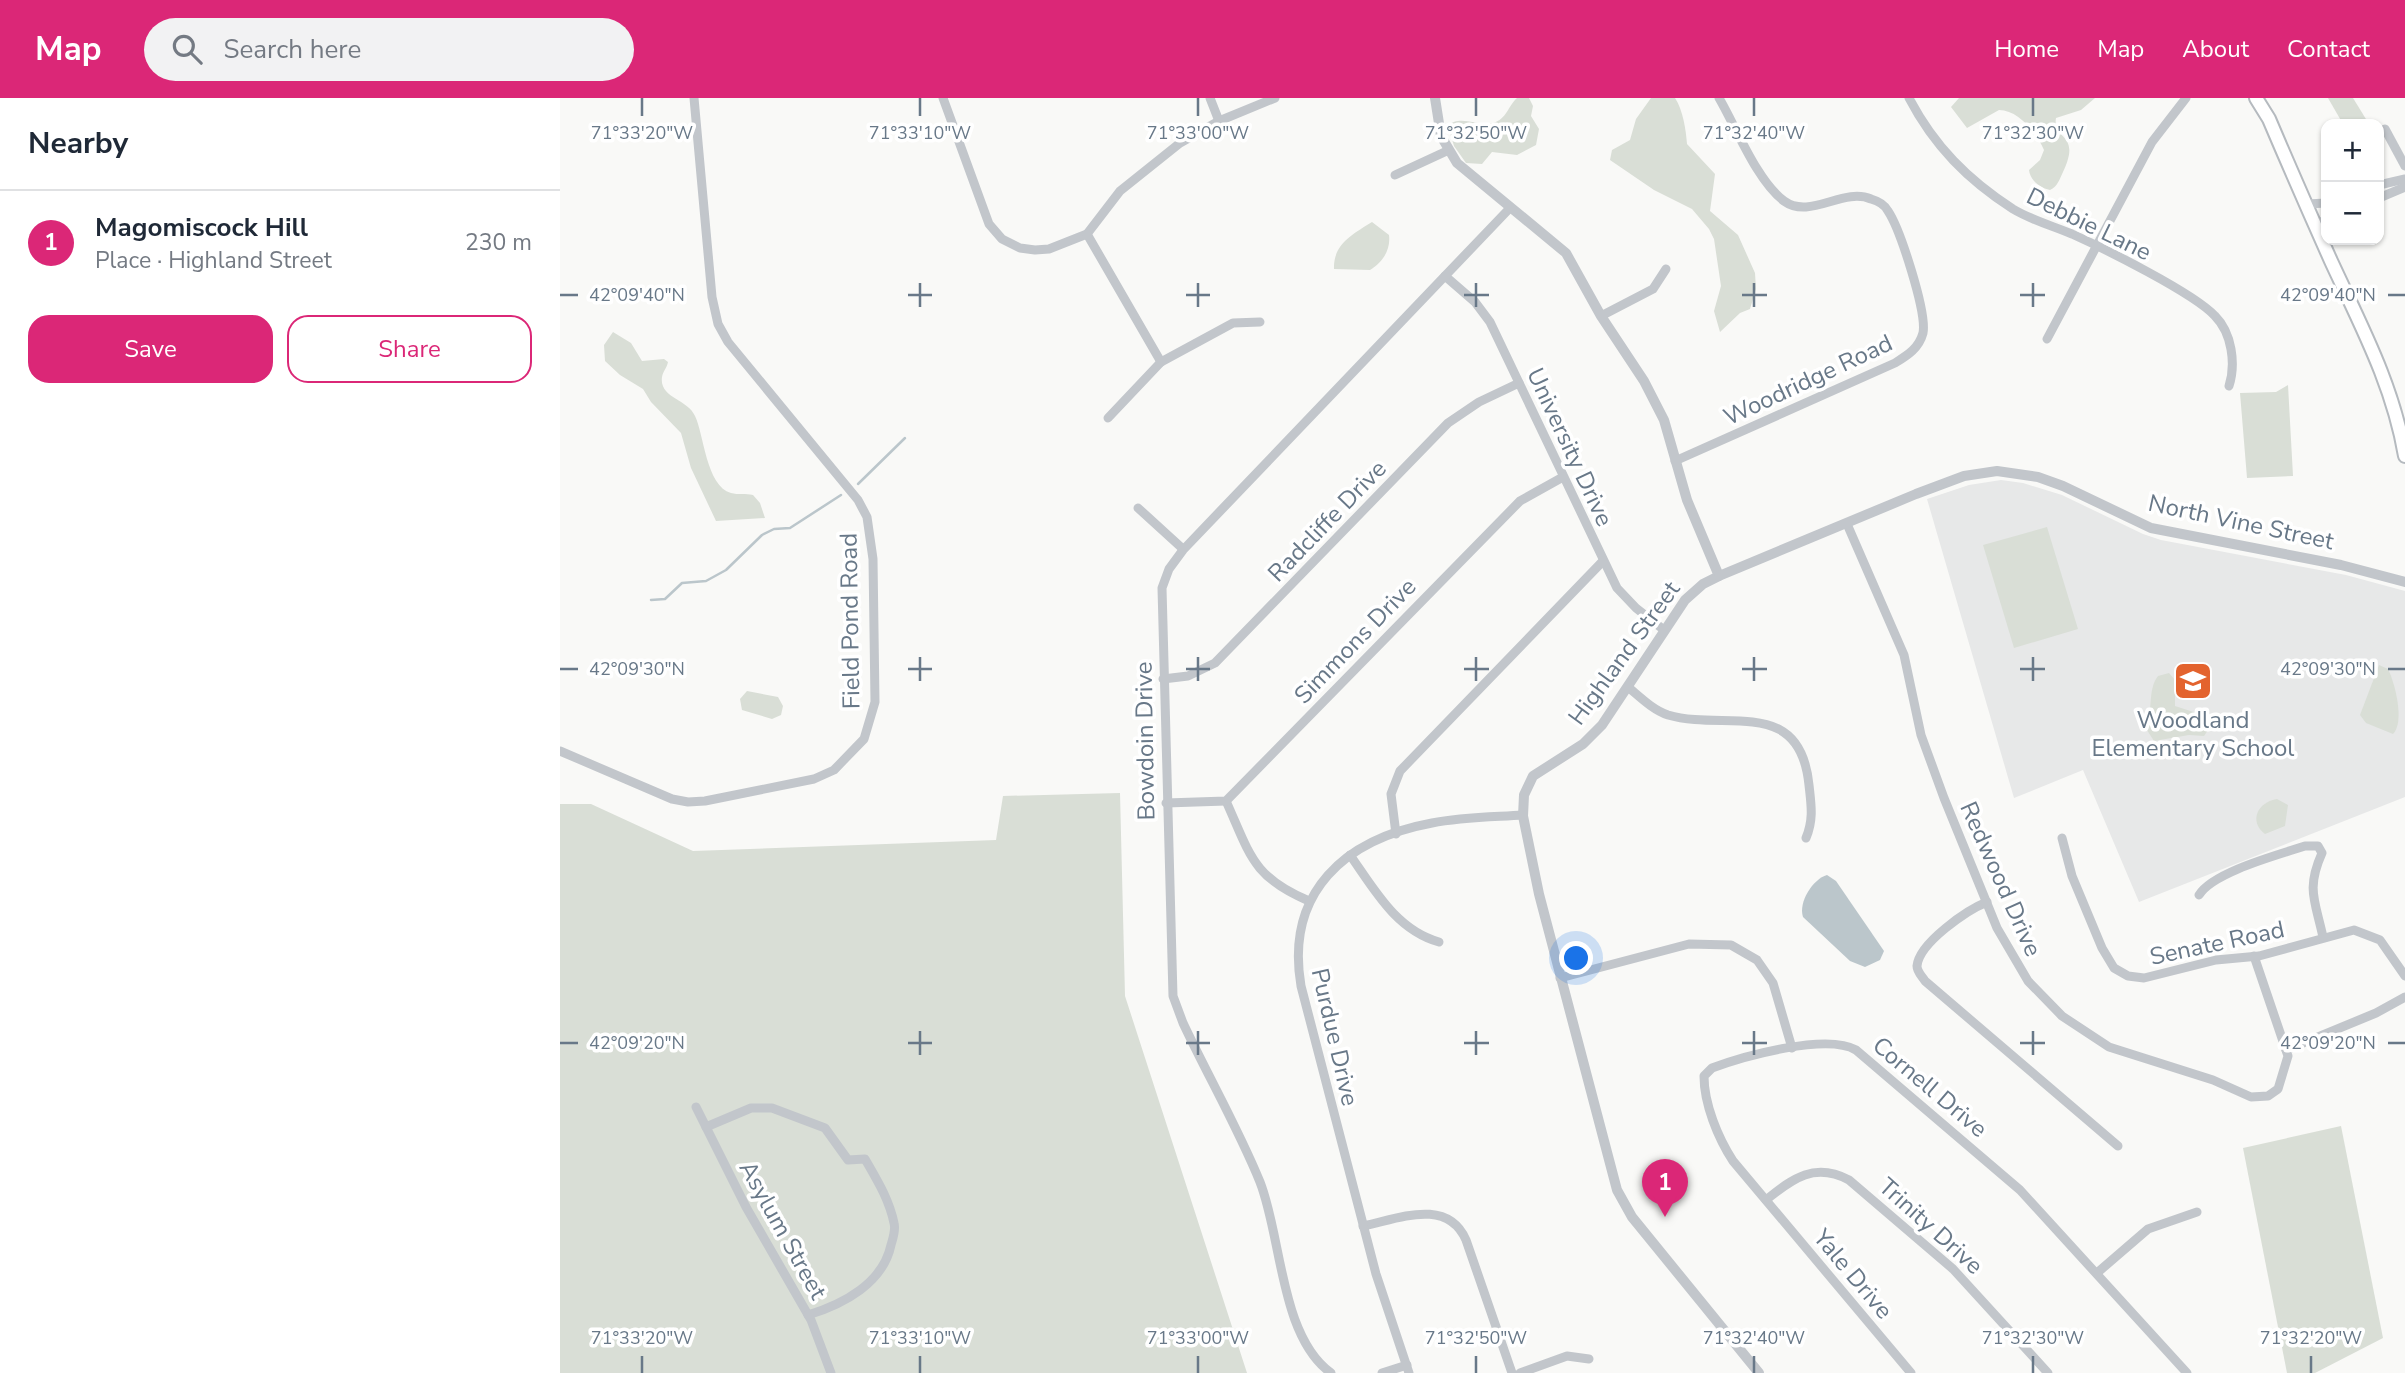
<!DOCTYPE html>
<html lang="en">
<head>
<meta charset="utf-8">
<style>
	:root { --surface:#fff; --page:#f2f2f3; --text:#1f2937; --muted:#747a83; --line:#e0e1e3; --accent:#db2777 }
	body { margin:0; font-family:"Nunito Sans",sans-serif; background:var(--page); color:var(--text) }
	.controls { position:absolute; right:21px; top:21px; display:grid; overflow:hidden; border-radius:14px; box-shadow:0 2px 5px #0004 }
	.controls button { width:63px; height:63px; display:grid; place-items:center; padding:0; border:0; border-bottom:2px solid var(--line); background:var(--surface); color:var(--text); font:35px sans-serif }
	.you { position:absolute; left:1017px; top:861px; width:24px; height:24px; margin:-18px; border:5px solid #fff; border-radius:50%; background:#1a73e8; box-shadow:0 0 0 10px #1a73e833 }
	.badge { display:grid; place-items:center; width:46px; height:46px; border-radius:50%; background:var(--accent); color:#fff; font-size:23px; font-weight:700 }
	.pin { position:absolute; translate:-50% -58px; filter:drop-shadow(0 2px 4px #0008) }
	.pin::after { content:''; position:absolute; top:37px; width:24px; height:21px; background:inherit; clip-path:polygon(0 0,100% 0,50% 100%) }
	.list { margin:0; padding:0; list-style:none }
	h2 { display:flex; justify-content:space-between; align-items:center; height:91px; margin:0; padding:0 28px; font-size:30px }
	h2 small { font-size:23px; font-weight:400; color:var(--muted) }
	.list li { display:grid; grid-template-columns:46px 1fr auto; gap:21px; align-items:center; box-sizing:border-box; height:105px; padding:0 28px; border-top:2px solid var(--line) }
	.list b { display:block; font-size:26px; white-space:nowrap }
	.list p { margin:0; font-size:23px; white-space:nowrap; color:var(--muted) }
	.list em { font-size:23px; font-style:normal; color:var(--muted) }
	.actions { display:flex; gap:14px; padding:21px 28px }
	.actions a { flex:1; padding:16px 0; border:2px solid var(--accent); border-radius:21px; text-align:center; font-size:24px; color:var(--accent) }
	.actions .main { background:var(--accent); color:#fff }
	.icon { flex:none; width:38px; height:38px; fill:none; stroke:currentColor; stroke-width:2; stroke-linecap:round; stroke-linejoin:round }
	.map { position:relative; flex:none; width:1845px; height:1275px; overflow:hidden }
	header { display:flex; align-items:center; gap:42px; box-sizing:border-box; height:98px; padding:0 35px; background:var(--accent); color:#fff }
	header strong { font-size:33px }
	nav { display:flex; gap:38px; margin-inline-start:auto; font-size:24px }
	.search { width:490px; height:63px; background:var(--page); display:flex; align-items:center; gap:18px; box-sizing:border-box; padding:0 24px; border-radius:38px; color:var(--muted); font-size:26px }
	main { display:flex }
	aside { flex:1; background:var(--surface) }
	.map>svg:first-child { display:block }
	.built { fill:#e7e8e8 }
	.green { fill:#d9ded6 }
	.water { fill:#bbc6cb }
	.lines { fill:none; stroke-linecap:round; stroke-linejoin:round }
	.stream { stroke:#bbc6cb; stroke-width:2.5 }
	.secondary-casing { stroke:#b5babf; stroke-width:16 }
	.minor { stroke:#c2c6cb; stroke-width:9 }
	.tertiary { stroke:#c2c6cb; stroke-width:10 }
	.secondary { stroke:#fff; stroke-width:12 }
	.ticks { fill:none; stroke:#687888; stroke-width:2.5 }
	.labels { text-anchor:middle; stroke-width:7; stroke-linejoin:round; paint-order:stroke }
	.street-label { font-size:24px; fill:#687888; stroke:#fff }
	.poi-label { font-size:24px; fill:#687888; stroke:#fff }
	.ticks-label { font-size:18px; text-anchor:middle; fill:#687888; stroke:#fff; stroke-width:7; stroke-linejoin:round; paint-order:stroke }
</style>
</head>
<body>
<header>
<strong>Map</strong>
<div class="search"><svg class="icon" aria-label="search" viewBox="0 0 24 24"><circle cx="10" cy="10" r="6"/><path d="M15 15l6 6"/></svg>Search here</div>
<nav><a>Home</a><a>Map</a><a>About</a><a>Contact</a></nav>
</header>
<main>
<aside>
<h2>Nearby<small></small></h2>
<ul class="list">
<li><span class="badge">1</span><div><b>Magomiscock Hill</b><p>Place · Highland Street</p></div><em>230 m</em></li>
</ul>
<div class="actions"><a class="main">Save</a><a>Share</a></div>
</aside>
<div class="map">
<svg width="1845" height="1275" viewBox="0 0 1845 1275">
	<rect width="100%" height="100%" fill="#f9f9f7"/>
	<polygon class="built" points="1441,382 1463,385 1502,397 1583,436 1601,442 1786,477 1845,493 1845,699 1579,804 1523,672 1454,700 1367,401 1409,387"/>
	<g class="green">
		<path d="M957,0H969L973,8L971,18L979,31L976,47L957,57L932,54L922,66L906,65L894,48L888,28C900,16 918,29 933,25C947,21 948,8 957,0Z"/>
		<path d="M1091,0H1115C1123,12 1126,32 1127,46L1155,76L1150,113L1178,137L1195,175L1196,191L1190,211L1180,215L1160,234L1154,213L1161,188L1154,141L1149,131L1132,111L1094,92L1050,62L1052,52L1070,42L1076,21Z"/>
		<path d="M1399,0H1535L1521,12L1496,20C1492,43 1522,34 1503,74C1499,82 1498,88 1490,92C1480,90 1470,82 1469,72L1480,62L1484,52C1477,36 1459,12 1439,12L1407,30L1391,9Z"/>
		<polygon points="1768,0 1793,0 1809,26 1783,26"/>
		<path d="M812,124L829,137C831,152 822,165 810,172L774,171C773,146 793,136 812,124Z"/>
		<path d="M53,234L71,245L82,263L104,261L108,264C107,270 103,273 102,279C99,300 128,301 135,318C144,336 146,388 171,395C178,397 186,395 193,397L200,405L205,420L156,423L131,370L121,335L91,304L83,291L60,277L45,263L44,247Z"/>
		<polygon points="1728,287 1733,378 1687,380 1680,295 1716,294"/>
		<polygon points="1487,429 1518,531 1454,550 1423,447"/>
		<path d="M1819,567L1828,571C1835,585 1845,624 1833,636L1806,625L1800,617Z"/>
		<path d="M1609,575L1615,582V608L1646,618L1650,629L1644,638L1629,637L1594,643L1585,629C1594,613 1587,592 1598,578Z"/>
		<polygon points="187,593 218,599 223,608 221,617 212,621 182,612 180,601"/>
		<polygon points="560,695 565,898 687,1275 0,1275 0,706 31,706 133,753 436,742 443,698"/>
		<path d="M1717,701L1728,707L1725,728L1705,736C1688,723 1698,704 1717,701Z"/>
		<polygon points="1781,1028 1823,1240 1755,1275 1727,1275 1683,1050"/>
	</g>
	<path class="water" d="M1267,777L1276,783L1324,853L1320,862L1305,869L1290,863L1243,819C1238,804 1253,781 1267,777Z"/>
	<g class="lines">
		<g class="stream">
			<polyline points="298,386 345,340"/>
			<polyline points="91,502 105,501 122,485 146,483 166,472 202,437 214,431 230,430 281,397"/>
		</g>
		<defs>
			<path id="secondary" d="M1696,0L1709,21C1729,68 1750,116 1771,163C1801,228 1833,287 1845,358"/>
		</defs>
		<use href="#secondary" class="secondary-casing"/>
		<g class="minor">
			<polyline points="383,0 429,126 442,141 460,150 475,152 489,151 527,136 560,93 620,45 659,23 715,0"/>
			<polyline points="650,0 659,23"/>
			<path d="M1349,0C1374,48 1408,82 1453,111C1471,122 1493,128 1512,136C1543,150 1634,195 1655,218C1672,235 1676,266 1669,288"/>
			<polyline points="1825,31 1845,68"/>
			<polyline points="835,77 889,52"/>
			<polyline points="1819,87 1845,81"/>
			<polyline points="1819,100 1845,89"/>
			<polyline points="1747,106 1766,105"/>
			<polyline points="1757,130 1766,120"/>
			<polyline points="527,136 601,264"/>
			<polyline points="885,178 915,204 930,224 1057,490 1076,510 1104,532"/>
			<polyline points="1041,218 1093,191 1106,171"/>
			<polyline points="1487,241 1592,44 1626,0"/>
			<polyline points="548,320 601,264 673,225 700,224"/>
			<path d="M1115,363L1335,265C1348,257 1359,250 1363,235C1367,214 1340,131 1328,113C1325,107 1318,103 1311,101C1283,89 1250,122 1224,103C1197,83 1176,29 1159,0"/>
			<polyline points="578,410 623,451"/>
			<polyline points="1287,426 1344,557 1361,637 1384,700 1437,830 1468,883 1502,918 1549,949 1653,982 1691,999 1708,998 1718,991 1728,958 1694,858"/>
			<polyline points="603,581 628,578 655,565 888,325 919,304 959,285"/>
			<path d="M1068,589C1080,599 1093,612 1108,617C1166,634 1240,597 1249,687C1251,706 1254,721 1246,740"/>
			<polyline points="0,653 112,701 128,704 145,703 254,681 274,672 304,641 315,604 313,461 307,419 298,402 168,244 158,226 152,199 134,0"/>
			<path d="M666,703C690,756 692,779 749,803"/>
			<polyline points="606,705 666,703 960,403 1003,379"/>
			<polyline points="836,736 831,696 840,673 1043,463"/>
			<polyline points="1502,740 1512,778 1542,850 1554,870 1568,878 1584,880 1656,862 1699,858 1794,832 1820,842 1845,878"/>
			<path d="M790,757C814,791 836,832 879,844"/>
			<path d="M1639,797C1653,774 1718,757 1745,748H1758L1762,755C1746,791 1755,802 1763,839"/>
			<path d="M1427,804C1407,812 1359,845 1357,868C1357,874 1362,878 1365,883L1558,1048"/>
			<polyline points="1000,880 1129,846 1171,847 1197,862 1213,885 1232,950"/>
			<polyline points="1726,952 1816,915 1845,899"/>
			<polyline points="136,1009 186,1109 251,1222 271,1275"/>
			<path d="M146,1029L191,1010H212L265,1030L288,1062L305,1061C317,1082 329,1101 334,1125C336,1132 333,1140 331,1147C323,1185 284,1206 248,1217"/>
			<path d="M1206,1102C1233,1080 1255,1064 1289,1082L1393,1171L1488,1275"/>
			<path d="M803,1128C838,1121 887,1099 906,1142L952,1275"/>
			<polyline points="1537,1175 1588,1131 1637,1114"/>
			<path d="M771,1275C720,1238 722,1140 700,1084C678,1030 648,978 623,925L613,898L602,490L609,471L623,452L949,111"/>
			<polyline points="822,1275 847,1267"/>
			<path d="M849,1275L816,1176L741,888C725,794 785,741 872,725C902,719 933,719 963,717"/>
			<polyline points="960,1275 1007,1258 1029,1261"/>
			<path d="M1351,1275L1173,1063C1158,1040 1144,1006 1144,978L1152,970C1184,958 1267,935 1296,952L1460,1092L1627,1275"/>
		</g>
		<g class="tertiary">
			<polyline points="875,0 881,38 897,65 1006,155 1041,218 1084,283 1104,322 1127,402 1159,478 1143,486 1125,502 1042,627 1023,646 973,678 964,697 963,718 979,796 1057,1092 1072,1119 1199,1275"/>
			<polyline points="1159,478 1356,396 1404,378 1437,373 1478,379 1503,388 1591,430 1781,467 1845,484"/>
		</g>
		<use href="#secondary" class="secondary"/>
	</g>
	<path class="ticks" d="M82,0V18M360,0V18M638,0V18M916,0V18M1194,0V18M1473,0V18M360,185V209M638,185V209M916,185V209M1194,185V209M1473,185V209M0,197H18M348,197H372M626,197H650M904,197H929M1182,197H1207M1460,197H1485M1828,197H1845M360,559V583M638,559V583M916,559V583M1194,559V583M1473,559V583M0,571H18M348,571H372M626,571H650M904,571H929M1182,571H1207M1460,571H1485M1828,571H1845M360,933V957M638,933V957M916,933V957M1194,933V957M1473,933V957M0,945H18M348,945H372M626,945H650M904,945H929M1182,945H1207M1460,945H1485M1828,945H1845M82,1258V1275M360,1258V1275M638,1258V1275M916,1258V1275M1194,1258V1275M1473,1258V1275M1751,1258V1275"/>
	<defs>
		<symbol id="school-square" viewBox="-11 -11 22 22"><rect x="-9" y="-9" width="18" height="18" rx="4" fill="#e3632e" stroke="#fff"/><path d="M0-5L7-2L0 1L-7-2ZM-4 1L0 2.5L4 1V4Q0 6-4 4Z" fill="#fff"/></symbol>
	</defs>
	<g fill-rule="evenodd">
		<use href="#school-square" x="1611" y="561" width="44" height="44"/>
	</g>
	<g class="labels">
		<g class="street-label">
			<text transform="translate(1529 126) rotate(26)" y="8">Debbie Lane</text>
			<text transform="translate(1248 282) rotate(-25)" y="8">Woodridge Road</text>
			<text transform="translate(1010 349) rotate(65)" y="8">University Drive</text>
			<text transform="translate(767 423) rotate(-46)" y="8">Radcliffe Drive</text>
			<text transform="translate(1681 424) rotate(12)" y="8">North Vine Street</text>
			<text transform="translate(290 523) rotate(-91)" y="8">Field Pond Road</text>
			<text transform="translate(795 543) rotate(-46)" y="8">Simmons Drive</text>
			<text transform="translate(1064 555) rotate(-54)" y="8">Highland Street</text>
			<text transform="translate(585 643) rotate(-91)" y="8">Bowdoin Drive</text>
			<text transform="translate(1441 781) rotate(66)" y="8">Redwood Drive</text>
			<text transform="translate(1657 845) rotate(-12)" y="8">Senate Road</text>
			<text transform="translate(775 939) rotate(77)" y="8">Purdue Drive</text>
			<text transform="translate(1370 989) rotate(40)" y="8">Cornell Drive</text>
			<text transform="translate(1371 1128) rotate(42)" y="8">Trinity Drive</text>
			<text transform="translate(223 1132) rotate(61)" y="8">Asylum Street</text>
			<text transform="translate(1293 1176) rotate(50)" y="8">Yale Drive</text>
		</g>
		<g class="poi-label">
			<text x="1633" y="630">Woodland<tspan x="1633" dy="28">Elementary School</tspan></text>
		</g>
	</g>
	<g class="ticks-label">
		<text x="82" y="41">71°33'20"W</text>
		<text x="360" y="41">71°33'10"W</text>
		<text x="638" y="41">71°33'00"W</text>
		<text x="916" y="41">71°32'50"W</text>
		<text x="1194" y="41">71°32'40"W</text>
		<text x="1473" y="41">71°32'30"W</text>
		<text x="77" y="203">42°09'40"N</text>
		<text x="1768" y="203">42°09'40"N</text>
		<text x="77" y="577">42°09'30"N</text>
		<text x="1768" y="577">42°09'30"N</text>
		<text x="77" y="951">42°09'20"N</text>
		<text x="1768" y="951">42°09'20"N</text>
		<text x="82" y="1246">71°33'20"W</text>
		<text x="360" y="1246">71°33'10"W</text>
		<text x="638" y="1246">71°33'00"W</text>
		<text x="916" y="1246">71°32'50"W</text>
		<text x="1194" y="1246">71°32'40"W</text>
		<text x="1473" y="1246">71°32'30"W</text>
		<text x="1751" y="1246">71°32'20"W</text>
	</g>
</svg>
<div class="controls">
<button>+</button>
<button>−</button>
</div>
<div class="you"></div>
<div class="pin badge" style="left:1105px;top:1119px">1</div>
</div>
</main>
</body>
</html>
